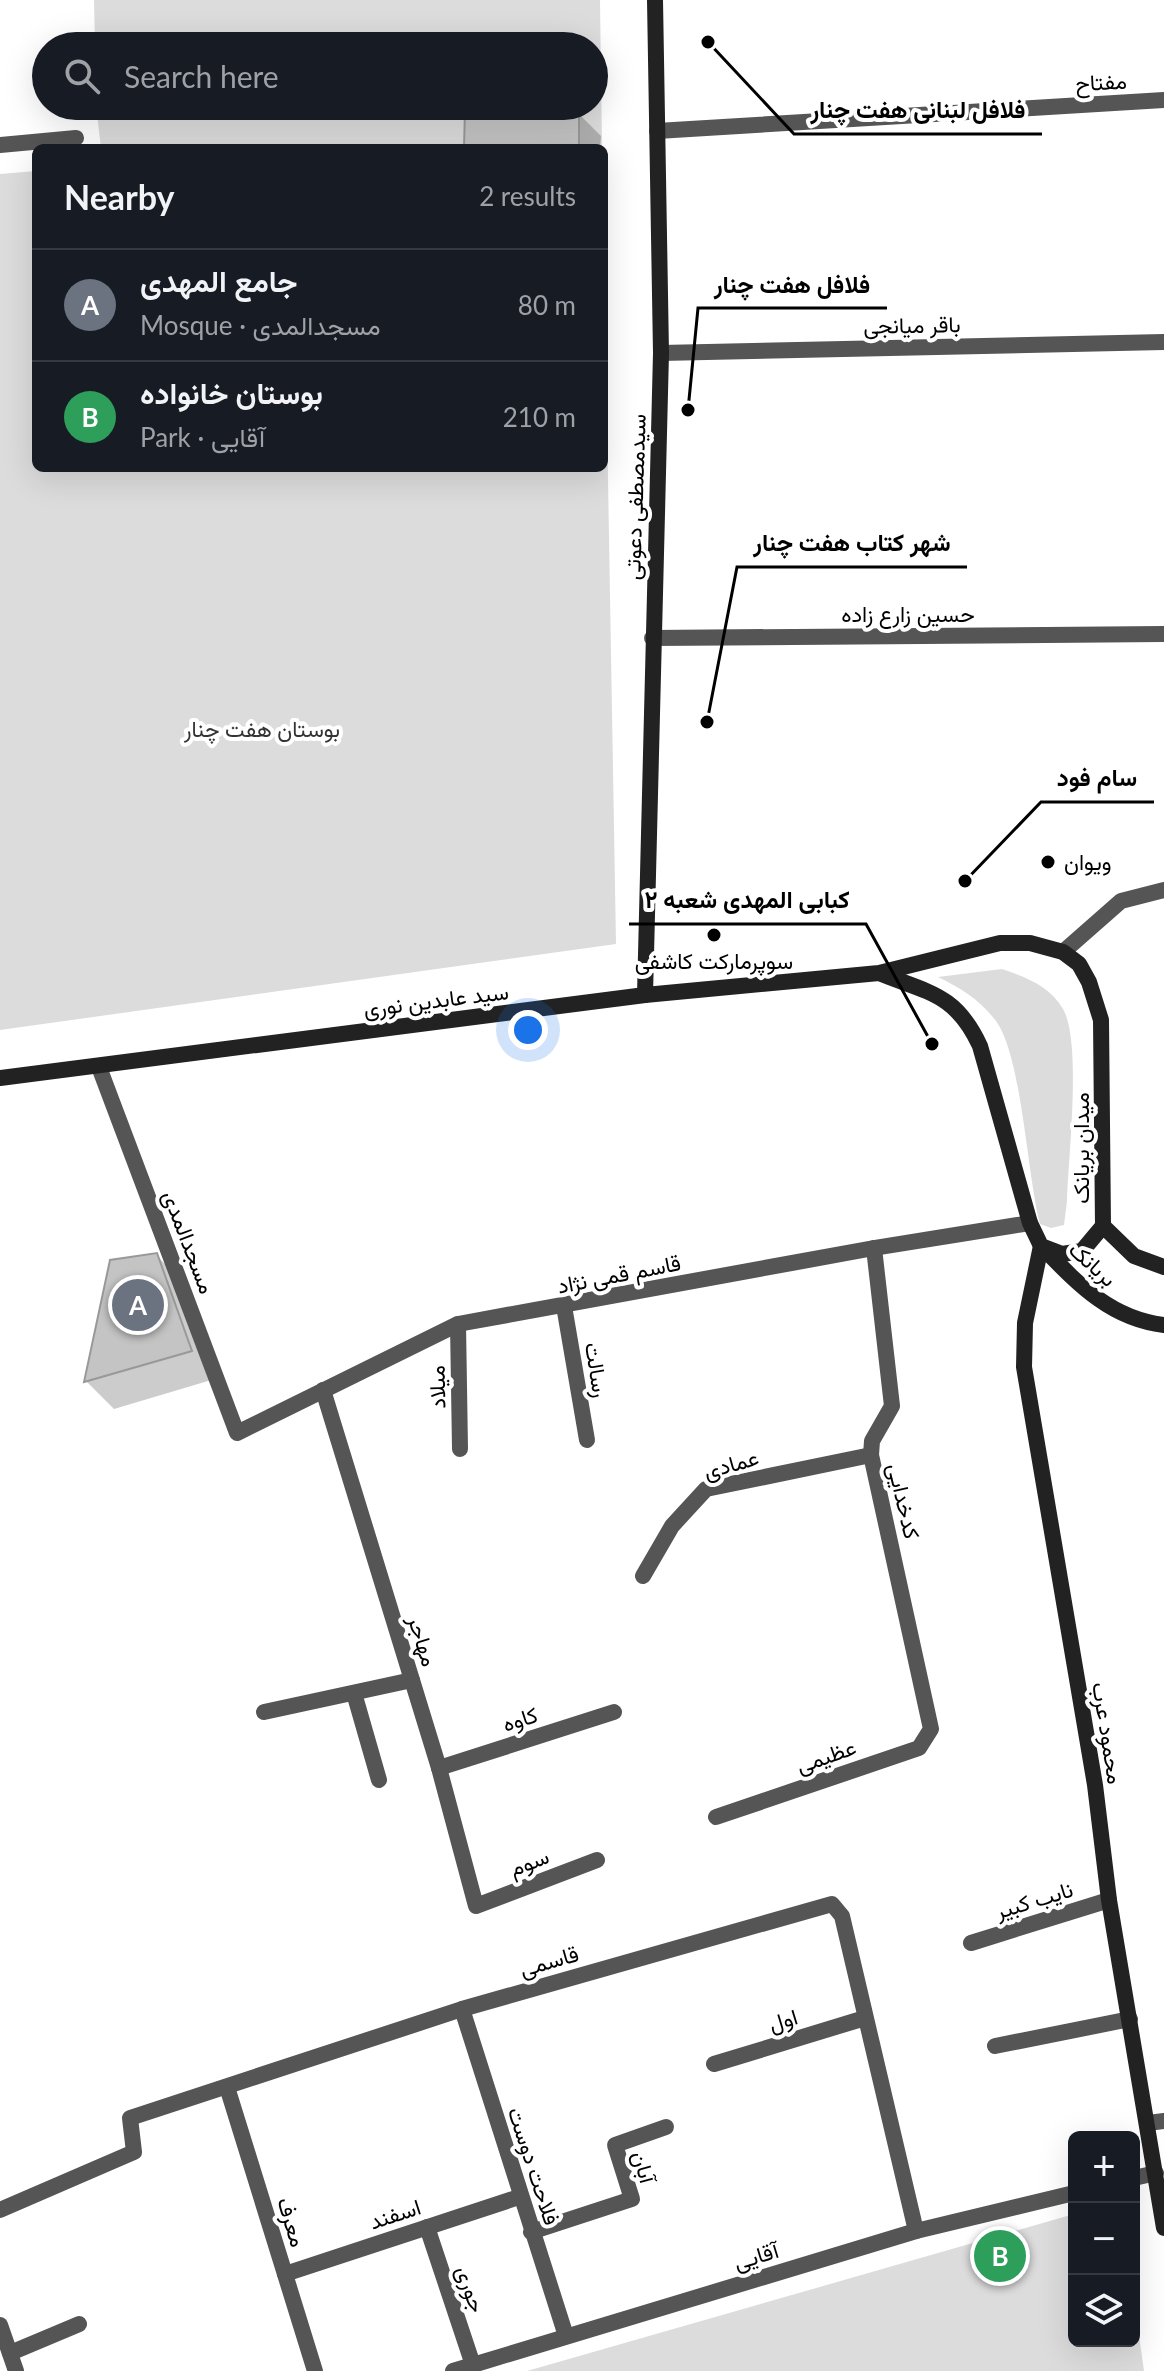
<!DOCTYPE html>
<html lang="en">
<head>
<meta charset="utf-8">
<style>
	:root { --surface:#171b24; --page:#242831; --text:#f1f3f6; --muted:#9ea1a6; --line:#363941; --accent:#858687 }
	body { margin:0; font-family:Lato,Vazirmatn,sans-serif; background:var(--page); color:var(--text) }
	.controls { position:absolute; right:24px; bottom:24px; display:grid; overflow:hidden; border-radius:12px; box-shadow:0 8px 32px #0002 }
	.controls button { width:72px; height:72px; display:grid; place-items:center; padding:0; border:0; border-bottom:2px solid var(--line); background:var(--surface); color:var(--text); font:40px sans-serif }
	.you { position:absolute; left:528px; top:1030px; width:28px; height:28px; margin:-20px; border:6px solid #fff; border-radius:50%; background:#1a73e8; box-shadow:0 0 0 12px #1a73e833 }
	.badge { display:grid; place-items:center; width:52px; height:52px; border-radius:50%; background:var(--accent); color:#fff; font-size:26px; font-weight:700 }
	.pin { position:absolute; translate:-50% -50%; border:4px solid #fff; box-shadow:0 2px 8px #0006 }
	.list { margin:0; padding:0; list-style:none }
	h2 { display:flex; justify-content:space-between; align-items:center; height:104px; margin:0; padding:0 32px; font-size:34px }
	h2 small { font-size:26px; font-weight:400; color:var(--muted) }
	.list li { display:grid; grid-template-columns:52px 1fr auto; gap:24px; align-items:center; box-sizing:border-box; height:112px; padding:0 32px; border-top:2px solid var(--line) }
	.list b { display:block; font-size:30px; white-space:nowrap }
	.list p { margin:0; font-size:26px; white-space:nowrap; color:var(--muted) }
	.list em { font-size:26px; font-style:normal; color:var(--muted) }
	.icon { flex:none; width:44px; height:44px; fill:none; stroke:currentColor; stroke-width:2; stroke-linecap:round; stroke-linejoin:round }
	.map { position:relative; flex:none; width:1164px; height:2371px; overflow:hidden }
	.search { position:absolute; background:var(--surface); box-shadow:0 8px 32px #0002; left:32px; top:32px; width:576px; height:88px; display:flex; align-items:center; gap:20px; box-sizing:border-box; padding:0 28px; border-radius:44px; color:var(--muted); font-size:30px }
	.panel { position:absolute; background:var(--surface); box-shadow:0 8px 32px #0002; left:32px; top:144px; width:576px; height:328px; border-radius:12px }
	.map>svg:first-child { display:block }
	.green { fill:#dcdcdc }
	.shadow { fill:#0003 }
	.building { fill:#c4c4c4; stroke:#999; stroke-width:2 }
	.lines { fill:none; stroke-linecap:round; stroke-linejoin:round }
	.street { stroke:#555; stroke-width:16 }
	.secondary { stroke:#222; stroke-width:16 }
	.poi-dot { fill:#000; stroke:#fff; stroke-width:3 }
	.labels { text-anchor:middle; stroke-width:8; stroke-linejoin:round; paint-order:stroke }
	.street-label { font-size:22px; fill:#000; stroke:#fff }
	.park-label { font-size:22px; fill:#333; stroke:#fff }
	.poi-label { font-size:22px; fill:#000; stroke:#fff; text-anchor:start }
	.leader { fill:none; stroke:#000; stroke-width:3 }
	.callout-dot { fill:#000; stroke:#fff; stroke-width:3 }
	.callout-label { font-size:24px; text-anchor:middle; font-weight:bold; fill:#000; stroke:#fff; stroke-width:8; stroke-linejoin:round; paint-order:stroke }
</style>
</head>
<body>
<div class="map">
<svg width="1164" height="2371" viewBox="0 0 1164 2371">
	<rect width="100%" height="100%" fill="#fff"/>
	<g class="green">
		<polygon points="94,0 600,0 602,148 101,148 96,106 594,106 594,46 95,46"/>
		<polygon points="36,171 36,468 604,468 604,246 616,944 0,1030 0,174"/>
		<path d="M1002,969C1025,977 1050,986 1063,1009C1082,1042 1068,1159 1067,1201L1064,1225L1051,1228L1040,1224C1027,1174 1022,1057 996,1021C980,1000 961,988 938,977Z"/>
		<polygon points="1074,2214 1074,2341 1134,2341 1134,2299 1144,2371 527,2371"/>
	</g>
	<g class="shadow">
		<polygon points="579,114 601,136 600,148 466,148"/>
		<polygon points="156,1255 184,1283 218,1378 114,1409 86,1381 112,1262"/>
	</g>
	<g class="building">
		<polygon points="465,110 579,112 579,148 464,148"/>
		<polygon points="157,1253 192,1351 84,1382 110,1260"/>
	</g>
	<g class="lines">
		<g class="street">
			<polyline points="657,131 1164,100"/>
			<polyline points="0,145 76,138"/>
			<polyline points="661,353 1164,342"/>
			<polyline points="652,638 1164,634"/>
			<polyline points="1063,952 1121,901 1164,890"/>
			<polyline points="99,1067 237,1433 458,1324 874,1248 1030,1223"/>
			<polyline points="564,1306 587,1440"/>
			<polyline points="458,1324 460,1449"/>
			<polyline points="323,1390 439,1768 476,1906 597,1860"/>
			<polyline points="643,1576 672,1526 706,1489 871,1455"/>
			<polyline points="354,1693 379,1780"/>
			<polyline points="264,1712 412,1680"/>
			<polyline points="439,1768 614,1712"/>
			<polyline points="716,1817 919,1748 931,1729 871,1455 872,1441 892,1406 874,1248"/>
			<polyline points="971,1943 1109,1900"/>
			<polyline points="462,2009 566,2336"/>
			<polyline points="995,2046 1130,2019"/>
			<polyline points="714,2064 865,2018"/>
			<polyline points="227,2087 315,2371"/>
			<polyline points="1148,2123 1164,2121"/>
			<polyline points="1134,2178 1156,2173"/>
			<polyline points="0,2210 134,2152 130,2118 462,2009 832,1904 842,1916 916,2231"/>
			<polyline points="427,2227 473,2365"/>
			<polyline points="531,2232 632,2199 615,2145 666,2127"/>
			<polyline points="285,2274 519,2197"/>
			<polyline points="0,2325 16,2371"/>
			<polyline points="10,2353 79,2324"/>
			<polyline points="453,2371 916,2231 1074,2193"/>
		</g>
		<g class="secondary">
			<polyline points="645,995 661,353 655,0"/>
			<path d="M0,1078L645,995L879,973L1000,943H1030L1063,952L1079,964L1089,982L1101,1020L1103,1226L1082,1251L1062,1254L1041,1246L1030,1223L980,1046C956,994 929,993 879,973"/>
			<polyline points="1103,1226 1134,1256 1164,1267"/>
			<polyline points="1041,1246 1025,1323 1024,1367 1095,1785 1109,1900 1164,2228"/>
			<path d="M1045,1250C1080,1286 1112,1319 1164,1325"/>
		</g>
	</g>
	<g class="poi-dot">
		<circle cx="1048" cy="862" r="8"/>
		<circle cx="714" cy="935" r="8"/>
	</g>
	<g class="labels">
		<g class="street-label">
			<text transform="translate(1101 82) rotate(-3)" y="8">مفتاح</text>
			<text transform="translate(912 325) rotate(-1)" y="8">باقر میانجی</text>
			<text transform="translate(635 497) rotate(-88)" y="8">سیدمصطفی دعوتی</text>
			<text x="908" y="622">حسین زارع زاده</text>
			<text transform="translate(436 1000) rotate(-7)" y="8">سید عابدین نوری</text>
			<text transform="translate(1081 1148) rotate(-90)" y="8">میدان بریانک</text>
			<text transform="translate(189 1242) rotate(69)" y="8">مسجدالمدی</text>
			<text transform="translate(1093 1264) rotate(42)" y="8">بریانک</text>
			<text transform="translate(619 1274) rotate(-11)" y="8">قاسم قمی نژاد</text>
			<text transform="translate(597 1370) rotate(81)" y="8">رسالت</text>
			<text transform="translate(437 1387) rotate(-91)" y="8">میلاد</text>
			<text transform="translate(731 1464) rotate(-16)" y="8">عمادی</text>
			<text transform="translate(904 1501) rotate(77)" y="8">کدخدایی</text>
			<text transform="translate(423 1641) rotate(73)" y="8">مهاجر</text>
			<text transform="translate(520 1719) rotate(-18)" y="8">کاوه</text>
			<text transform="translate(1108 1733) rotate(81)" y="8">محمود عرب</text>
			<text transform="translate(826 1756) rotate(-19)" y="8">عظیمی</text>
			<text transform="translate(529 1862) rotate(-21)" y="8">سوم</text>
			<text transform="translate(1034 1900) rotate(-17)" y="8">نایب کبیر</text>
			<text transform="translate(549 1961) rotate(-16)" y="8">قاسمی</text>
			<text transform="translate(783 2020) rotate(-17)" y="8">اول</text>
			<text transform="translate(534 2166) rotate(72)" y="8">فلاحت دوست</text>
			<text transform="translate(644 2167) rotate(74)" y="8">آبان</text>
			<text transform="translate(395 2214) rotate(-18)" y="8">اسفند</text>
			<text transform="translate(292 2222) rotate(73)" y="8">معرف</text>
			<text transform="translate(756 2256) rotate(-17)" y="8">آقایی</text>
			<text transform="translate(471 2289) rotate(71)" y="8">جوری</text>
		</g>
		<g class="park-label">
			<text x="262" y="737">بوستان هفت چنار</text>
		</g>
		<g class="poi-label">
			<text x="1064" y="870">ویوان</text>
			<text x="714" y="969" text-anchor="middle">سوپرمارکت کاشفی</text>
		</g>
	</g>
	<path class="leader" d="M708 42L794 134H1042M688 410L698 308H887M707 722L737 567H967M965 881L1041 802H1154M932 1044L866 924H629"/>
	<g class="callout-dot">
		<circle cx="708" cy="42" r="8"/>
		<circle cx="688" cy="410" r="8"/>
		<circle cx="707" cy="722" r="8"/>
		<circle cx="965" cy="881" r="8"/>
		<circle cx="932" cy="1044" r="8"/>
	</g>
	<g class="callout-label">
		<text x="918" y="118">فلافل لبنانی هفت چنار</text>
		<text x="792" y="293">فلافل هفت چنار</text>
		<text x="852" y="551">شهر کتاب هفت چنار</text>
		<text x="1097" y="786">سام فود</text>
		<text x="747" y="908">کبابی المهدی شعبه ۲</text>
	</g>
</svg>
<div class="controls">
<button>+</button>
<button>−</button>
<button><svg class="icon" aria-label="layers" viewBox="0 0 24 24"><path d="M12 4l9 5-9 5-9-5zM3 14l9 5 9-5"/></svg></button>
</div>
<div class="you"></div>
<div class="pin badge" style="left:138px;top:1305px;background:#6b7280">A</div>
<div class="pin badge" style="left:1000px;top:2256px;background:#2e9e5b">B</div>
<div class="search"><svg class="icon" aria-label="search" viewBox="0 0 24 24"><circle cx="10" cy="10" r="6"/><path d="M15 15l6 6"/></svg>Search here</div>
<section class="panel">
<h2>Nearby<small>2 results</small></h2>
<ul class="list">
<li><span class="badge" style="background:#6b7280">A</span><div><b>جامع المهدی</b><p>Mosque · مسجدالمدی</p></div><em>80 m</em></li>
<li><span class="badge" style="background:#2e9e5b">B</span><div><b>بوستان خانواده</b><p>Park · آقایی</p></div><em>210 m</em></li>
</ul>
</section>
</div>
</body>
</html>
